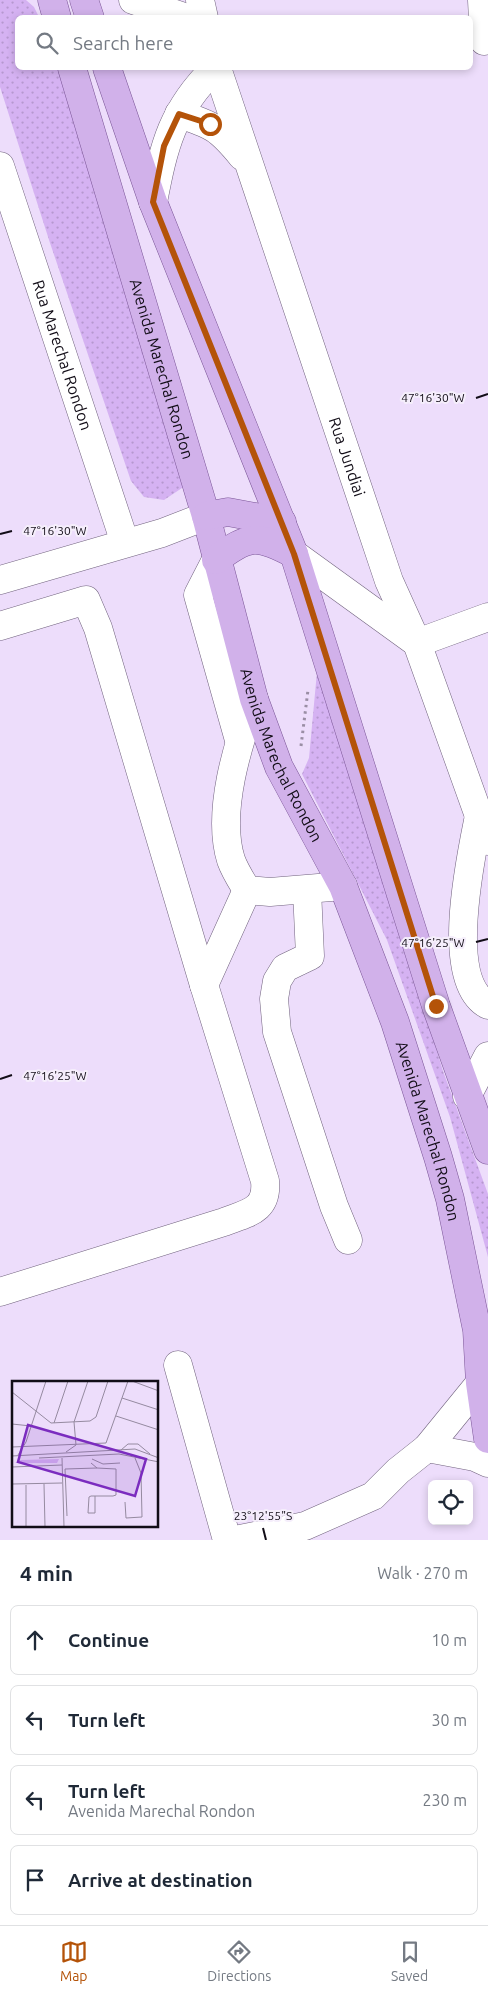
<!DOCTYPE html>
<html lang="en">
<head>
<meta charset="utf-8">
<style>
	:root { --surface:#fff; --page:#f2f2f3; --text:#1f2937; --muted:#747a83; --line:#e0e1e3; --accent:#b45309 }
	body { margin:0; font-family:Ubuntu,sans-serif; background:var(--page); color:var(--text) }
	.controls { position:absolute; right:15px; bottom:15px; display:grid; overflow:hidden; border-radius:8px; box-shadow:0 2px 8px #0003 }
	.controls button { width:45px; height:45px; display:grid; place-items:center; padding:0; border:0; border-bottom:1px solid var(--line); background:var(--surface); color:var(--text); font:25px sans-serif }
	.stop { position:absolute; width:15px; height:15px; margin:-11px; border:4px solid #b45309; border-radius:50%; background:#fff }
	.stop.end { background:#b45309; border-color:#fff; box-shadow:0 1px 5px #0008 }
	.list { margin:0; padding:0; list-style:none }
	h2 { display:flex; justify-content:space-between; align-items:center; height:65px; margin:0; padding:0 20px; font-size:21px }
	h2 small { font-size:16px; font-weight:400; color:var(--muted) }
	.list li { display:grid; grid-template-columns:32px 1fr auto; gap:15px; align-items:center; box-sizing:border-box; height:70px; margin:0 10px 10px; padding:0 10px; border:1px solid var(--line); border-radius:8px }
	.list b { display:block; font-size:19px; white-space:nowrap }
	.list p { margin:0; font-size:16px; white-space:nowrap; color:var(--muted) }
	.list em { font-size:16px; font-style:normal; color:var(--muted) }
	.icon { flex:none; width:28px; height:28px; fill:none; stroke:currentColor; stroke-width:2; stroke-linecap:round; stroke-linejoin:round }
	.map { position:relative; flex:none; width:488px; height:1540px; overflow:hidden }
	.search { position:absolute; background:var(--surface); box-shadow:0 2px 8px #0003; left:15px; right:15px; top:15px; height:55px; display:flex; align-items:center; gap:12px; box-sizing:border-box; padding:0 18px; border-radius:8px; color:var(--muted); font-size:19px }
	.sheet { height:385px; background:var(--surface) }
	nav { display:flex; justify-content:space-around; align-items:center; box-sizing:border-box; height:70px; border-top:1px solid var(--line); background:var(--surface); font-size:14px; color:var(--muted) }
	nav a { display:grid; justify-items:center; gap:2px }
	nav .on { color:var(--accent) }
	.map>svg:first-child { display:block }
	.green { fill:url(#green-dots) }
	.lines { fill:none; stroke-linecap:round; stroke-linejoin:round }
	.minor-casing { stroke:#71637e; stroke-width:29 }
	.major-casing { stroke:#7b5697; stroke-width:29 }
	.path { stroke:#9a8ea4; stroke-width:3; stroke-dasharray:2.5 4; stroke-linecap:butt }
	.minor { stroke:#fff; stroke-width:28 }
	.major { stroke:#d1b1ea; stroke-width:28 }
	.route { stroke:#b45309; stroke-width:6 }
	.ticks { fill:none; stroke:#120d17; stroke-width:2 }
	.labels { text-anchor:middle; stroke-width:4; stroke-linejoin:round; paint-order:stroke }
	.street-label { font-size:16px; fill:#120d17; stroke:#f5eefb }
	.inset-road { fill:none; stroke:#958aa0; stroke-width:1 }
	.view { fill:#7b2cbf; fill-opacity:0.15; stroke:#7b2cbf; stroke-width:2.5 }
	.inset-edge { fill:none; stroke:#120d17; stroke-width:2.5 }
	.ticks-label { font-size:12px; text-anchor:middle; fill:#120d17; stroke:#f5eefb; stroke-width:4; stroke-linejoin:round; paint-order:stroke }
</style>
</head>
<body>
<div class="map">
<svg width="488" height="1540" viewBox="0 0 488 1540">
	<defs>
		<pattern id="green-dots" width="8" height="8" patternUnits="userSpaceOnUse" patternTransform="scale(1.25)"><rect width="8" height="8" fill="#d5b2f2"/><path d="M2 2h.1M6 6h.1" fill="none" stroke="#b698cf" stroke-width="1.8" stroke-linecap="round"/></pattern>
	</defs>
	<rect width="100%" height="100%" fill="#edddfb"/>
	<g class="green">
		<polygon points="0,0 26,0 34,7 39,17 18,18 18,68 58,68 185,486 164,500 144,497 131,481 50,243 0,87"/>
		<polygon points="318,661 443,1071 488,1194 488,1257 450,1117 387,940 302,774 309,758"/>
	</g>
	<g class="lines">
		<defs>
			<g id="minor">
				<polyline points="133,0 187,18"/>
				<polyline points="200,0 204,18"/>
				<polyline points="482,0 484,41"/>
				<path id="s1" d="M217,68L389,581L417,643L488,841"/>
				<path d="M179,114C213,125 219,128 242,156"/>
				<path id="s2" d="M0,166L125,543"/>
				<path d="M153,202C164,145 172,110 215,68"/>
				<polyline points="294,554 417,643 488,617"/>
				<polyline points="216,560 198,595 239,740"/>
				<polyline points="0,580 162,533 206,516"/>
				<polyline points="0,626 86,600 98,628 204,985"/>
				<path d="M254,699C238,744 216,812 231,860C235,871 241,880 247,890L270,892L343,886"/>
				<path d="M479,816C471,856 443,981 488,1005"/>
				<polyline points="307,890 310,956 285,968 277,981 274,999 277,1032 334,1206 348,1240"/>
				<polyline points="467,1096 488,1056"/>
				<path d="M0,1292L224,1222C247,1213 268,1211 265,1181L204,985L247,890"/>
				<polyline points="178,1365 227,1540"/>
				<polyline points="427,1448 475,1457 488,1463"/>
				<polyline points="235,1540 305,1526 373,1496 398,1471 427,1448 480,1383"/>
			</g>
			<g id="major">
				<polyline points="52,0 57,18"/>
				<polyline points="84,0 90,18"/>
				<path id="s3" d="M72,68L206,516L254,699L279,767L343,886L395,1022L438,1157L450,1199L477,1330L480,1383L488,1439"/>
				<polyline points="107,68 153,202 294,554 436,1006 488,1150"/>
				<polyline points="206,516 228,512 282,522"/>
				<path d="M216,560C249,534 258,535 294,554"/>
			</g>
		</defs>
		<use href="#minor" class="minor-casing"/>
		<use href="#major" class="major-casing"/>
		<polyline class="path" points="301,746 308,690"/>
		<use href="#minor" class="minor"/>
		<use href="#major" class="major"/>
	</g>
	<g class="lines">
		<polyline class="route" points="210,124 179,114 164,146 153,202 294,554 436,1006"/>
	</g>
	<path class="ticks" d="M476,398L488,394M0,534L12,531M476,942L488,939M0,1079L12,1075M263,1528L266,1540"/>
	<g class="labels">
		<g class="street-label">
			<text dy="6" stroke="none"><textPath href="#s2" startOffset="199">Rua Marechal Rondon</textPath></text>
			<text dy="6" stroke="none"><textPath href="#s3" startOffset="314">Avenida Marechal Rondon</textPath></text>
			<text dy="6" stroke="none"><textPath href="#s1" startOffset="410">Rua Jundiai</textPath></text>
			<text dy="6" stroke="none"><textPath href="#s3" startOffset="719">Avenida Marechal Rondon</textPath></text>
			<text dy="6" stroke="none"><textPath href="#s3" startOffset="1124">Avenida Marechal Rondon</textPath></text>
		</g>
	</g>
	<g transform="translate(12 1381)">
		<rect width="146" height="146" fill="#edddfb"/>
		<path d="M47,78L45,82H3L9,79Z" fill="#d5b2f2"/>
		<path class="inset-road" d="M120,0L147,10M0,11L39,42L78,40L84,36L96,0M110,17L147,29M104,35L147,49M42,42L56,0M0,43L19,45M94,62L116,0M0,66L94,62M109,69L116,63H126L138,73M54,71L64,64L62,41L76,0M6,74L14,61L34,0M0,75L123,68L147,77M27,77L107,73L147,81M50,77L52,146M80,78L91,83L108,82M79,82L85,87L104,88V114L101,115H79L77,116L76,132H83V115M0,86L50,84M0,103L50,102M32,103L33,146M14,104V146M113,121L114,137L130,136L129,92L123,77M55,135L53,88L85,87"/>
		<path class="view" d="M16,44L134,78L123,115L6,81Z"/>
		<rect width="146" height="146" class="inset-edge"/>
	</g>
	<g class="ticks-label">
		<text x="433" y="402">47°16'30"W</text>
		<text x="55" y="535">47°16'30"W</text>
		<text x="433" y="947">47°16'25"W</text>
		<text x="55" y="1080">47°16'25"W</text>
		<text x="263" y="1520">23°12'55"S</text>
	</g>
</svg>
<div class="controls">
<button><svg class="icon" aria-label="locate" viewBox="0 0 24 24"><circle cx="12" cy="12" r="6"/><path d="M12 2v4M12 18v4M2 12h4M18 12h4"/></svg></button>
</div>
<div class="stop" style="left:210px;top:124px"></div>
<div class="stop end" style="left:436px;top:1006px"></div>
<div class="search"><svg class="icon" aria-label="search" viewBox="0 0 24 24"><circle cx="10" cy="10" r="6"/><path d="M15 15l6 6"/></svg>Search here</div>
</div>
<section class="sheet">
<h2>4 min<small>Walk · 270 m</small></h2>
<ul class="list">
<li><svg class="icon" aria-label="ahead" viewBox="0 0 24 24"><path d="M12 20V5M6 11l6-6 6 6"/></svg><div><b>Continue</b></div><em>10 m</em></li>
<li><svg class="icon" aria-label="left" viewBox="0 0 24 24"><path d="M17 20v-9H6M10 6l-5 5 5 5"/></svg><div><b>Turn left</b></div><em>30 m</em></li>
<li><svg class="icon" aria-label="left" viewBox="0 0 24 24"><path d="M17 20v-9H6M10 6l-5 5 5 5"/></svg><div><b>Turn left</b><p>Avenida Marechal Rondon</p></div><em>230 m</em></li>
<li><svg class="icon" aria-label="arrive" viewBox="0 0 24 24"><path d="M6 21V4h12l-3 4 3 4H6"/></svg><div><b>Arrive at destination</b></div></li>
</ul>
</section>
<nav>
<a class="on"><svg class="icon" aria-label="map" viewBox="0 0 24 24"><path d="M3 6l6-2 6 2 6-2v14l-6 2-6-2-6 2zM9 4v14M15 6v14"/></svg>Map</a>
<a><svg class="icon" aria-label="directions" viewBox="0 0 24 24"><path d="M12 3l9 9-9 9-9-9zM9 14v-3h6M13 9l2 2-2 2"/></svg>Directions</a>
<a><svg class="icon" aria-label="saved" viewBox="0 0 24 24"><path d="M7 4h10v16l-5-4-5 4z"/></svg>Saved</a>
</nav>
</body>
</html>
